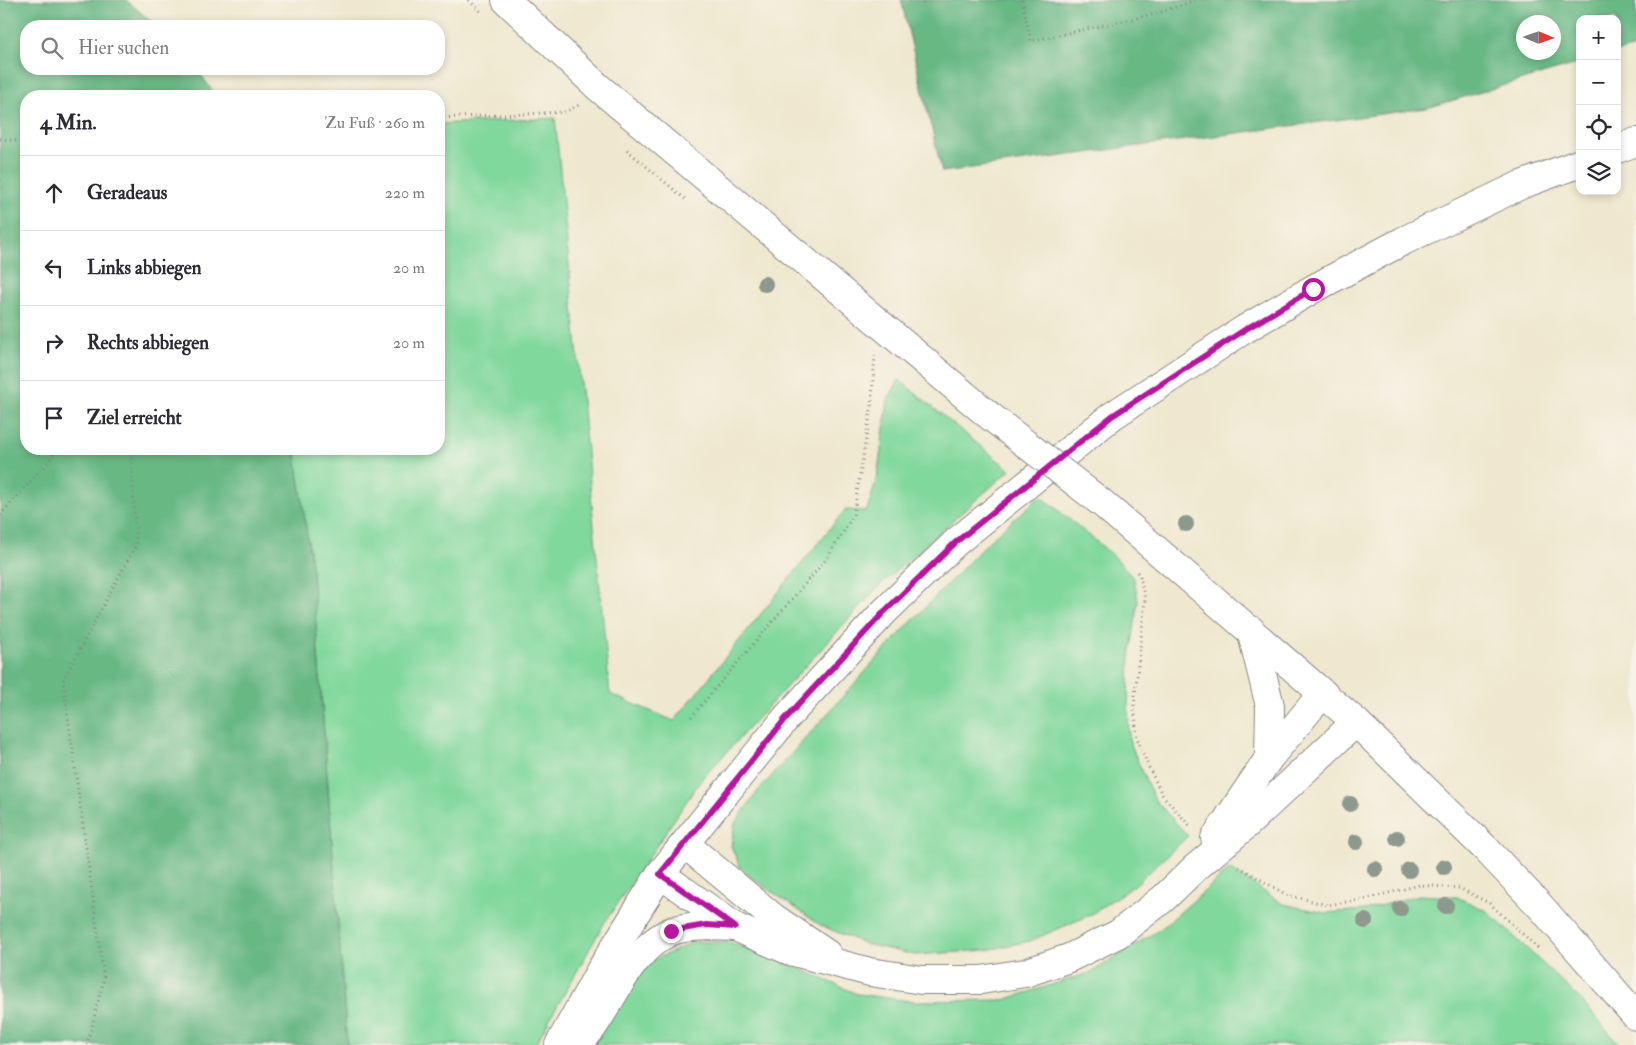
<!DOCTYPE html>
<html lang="de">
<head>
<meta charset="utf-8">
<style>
	:root { --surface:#fff; --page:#f7f7f7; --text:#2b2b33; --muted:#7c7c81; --line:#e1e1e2 }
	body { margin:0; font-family:"IM FELL Double Pica",serif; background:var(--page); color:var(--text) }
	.controls { position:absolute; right:15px; top:15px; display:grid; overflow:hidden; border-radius:10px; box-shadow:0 2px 8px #0003 }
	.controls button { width:45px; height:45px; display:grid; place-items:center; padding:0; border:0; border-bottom:1px solid var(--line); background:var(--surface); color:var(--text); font:25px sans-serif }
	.compass { position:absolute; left:1516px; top:15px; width:45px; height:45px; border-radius:50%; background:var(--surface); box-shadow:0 2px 8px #0003; rotate:92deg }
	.stop { position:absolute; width:15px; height:15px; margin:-11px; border:4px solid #b5179e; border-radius:50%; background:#fff }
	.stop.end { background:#b5179e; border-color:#fff; box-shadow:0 1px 5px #0008 }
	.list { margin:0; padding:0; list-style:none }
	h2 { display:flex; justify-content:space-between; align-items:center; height:65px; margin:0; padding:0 20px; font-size:21px }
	h2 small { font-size:16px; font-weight:400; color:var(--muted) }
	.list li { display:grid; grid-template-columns:32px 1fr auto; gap:15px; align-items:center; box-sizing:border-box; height:75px; padding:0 20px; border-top:1px solid var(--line) }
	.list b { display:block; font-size:19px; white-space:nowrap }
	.list em { font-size:16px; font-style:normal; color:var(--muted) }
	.icon { flex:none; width:28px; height:28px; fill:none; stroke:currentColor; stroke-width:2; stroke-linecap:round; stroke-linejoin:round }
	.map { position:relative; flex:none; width:1636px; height:1045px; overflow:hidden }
	.search { position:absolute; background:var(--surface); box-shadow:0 2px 8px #0003; left:20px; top:20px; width:425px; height:55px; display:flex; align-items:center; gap:12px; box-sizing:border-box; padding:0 18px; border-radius:20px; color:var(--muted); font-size:19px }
	.panel { position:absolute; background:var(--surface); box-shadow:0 2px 8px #0003; left:20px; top:90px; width:425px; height:365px; border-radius:20px }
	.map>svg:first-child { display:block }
	.green { fill:#81d89c; stroke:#527d6c }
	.forest { fill:#68b884; stroke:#456d60; fill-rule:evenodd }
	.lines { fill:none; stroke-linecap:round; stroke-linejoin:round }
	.minor-casing { stroke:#888585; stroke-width:30 }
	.major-casing { stroke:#888585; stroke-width:30 }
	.path { stroke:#888585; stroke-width:3; stroke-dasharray:1 4; stroke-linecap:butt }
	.minor { stroke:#fff; stroke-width:28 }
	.major { stroke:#fff; stroke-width:28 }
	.minor-bridge-casing { stroke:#888585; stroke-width:30; stroke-linecap:butt }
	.minor-bridge { stroke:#fff; stroke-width:28 }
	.tree { fill:#8e998e }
	.route { stroke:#b5179e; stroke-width:6 }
</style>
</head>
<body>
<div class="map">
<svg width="1636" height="1045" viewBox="0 0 1636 1045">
	<rect width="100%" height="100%" fill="#f7f3e8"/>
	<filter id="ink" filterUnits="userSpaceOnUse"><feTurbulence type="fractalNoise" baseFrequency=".02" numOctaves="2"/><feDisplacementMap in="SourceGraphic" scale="10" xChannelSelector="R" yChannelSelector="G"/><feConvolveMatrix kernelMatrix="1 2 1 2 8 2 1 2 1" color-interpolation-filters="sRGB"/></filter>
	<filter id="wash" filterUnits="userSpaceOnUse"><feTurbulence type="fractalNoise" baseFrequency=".0096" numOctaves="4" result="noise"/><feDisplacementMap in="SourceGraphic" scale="20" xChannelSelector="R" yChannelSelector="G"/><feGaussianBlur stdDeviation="1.12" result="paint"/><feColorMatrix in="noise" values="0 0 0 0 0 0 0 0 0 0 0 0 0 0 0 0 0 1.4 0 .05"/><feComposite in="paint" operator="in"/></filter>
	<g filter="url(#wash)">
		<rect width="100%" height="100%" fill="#efe8cf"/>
		<g class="green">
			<polygon points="555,118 610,694 674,721 845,510 867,511 877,478 888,400 899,380 1010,470 880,585 701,780 605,922 535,1045 347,1045 312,571 295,449 439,449 439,124"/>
			<polygon points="1041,496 1114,556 1134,579 1138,601 1130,657 1128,703 1129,739 1141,770 1155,800 1188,836 1136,884 1090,915 1030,941 987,950 915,955 865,944 820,925 742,871 731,846 735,823 759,790 893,641 992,538"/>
			<polygon points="1230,869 1283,904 1326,913 1365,910 1419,895 1457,897 1487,911 1577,996 1620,1045 592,1045 647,963 694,942 729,942 792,965 857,994 911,1001 1004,1000 1092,972 1162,928"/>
		</g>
		<g class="forest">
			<polygon points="0,0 126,0 157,26 26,26 26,69 197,69 216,96 26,96 26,449 295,449 312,571 347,1045 0,1045"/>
			<path d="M901,0H1636V47L1617,52V19H1580V63L1427,108L942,172ZM1524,22H1554V52H1524Z"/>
		</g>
	</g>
	<g filter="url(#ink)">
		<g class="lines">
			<defs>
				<g id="minor">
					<polyline points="506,0 598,87 986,413"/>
					<polyline points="1102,503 1356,722 1485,848 1541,907 1636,1016"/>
				</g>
				<g id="major">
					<polyline points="1617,149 1636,142"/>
					<polyline points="1251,630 1270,706 1269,758"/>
					<polyline points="1215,838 1269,758 1323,693"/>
					<polyline points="685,844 774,918 827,954"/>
					<polyline points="660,874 735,927 790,951 870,972 922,980 981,980 1025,973 1069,958 1118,934 1164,898 1194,869 1245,826 1356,722"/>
					<polyline points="559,1045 600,971 660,874 787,717 884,612 956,542 1112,416 1245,329 1313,289 1403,241 1521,185 1580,163"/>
					<path d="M576,1045C591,1033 598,1019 608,1003C624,976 641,945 670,932C687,924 717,926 735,927"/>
				</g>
			</defs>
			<use href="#minor" class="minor-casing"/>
			<use href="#major" class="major-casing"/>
			<g class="path">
				<polyline points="469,0 481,12"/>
				<polyline points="1022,0 1031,41 1155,14 1196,0"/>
				<polyline points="439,118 565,112 579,105"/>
				<polyline points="0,139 26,142"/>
				<polyline points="627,150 685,199"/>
				<polyline points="0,515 49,461 56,449"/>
				<polyline points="1137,572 1140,576 1145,600 1134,705 1137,738 1149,768 1163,796 1191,827"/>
				<polyline points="691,717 828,557 853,516 871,409 875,354"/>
				<polyline points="1239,867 1287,895 1328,905 1365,899 1420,885 1459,888 1489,903 1538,948"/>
				<polyline points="87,1045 104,979 63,680 136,545 131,449"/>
			</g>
			<use href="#minor" class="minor"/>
			<use href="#major" class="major"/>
			<defs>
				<polyline id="minor-bridge" points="986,413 1102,503"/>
			</defs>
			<use href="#minor-bridge" class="minor-bridge-casing"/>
			<use href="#minor-bridge" class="minor-bridge"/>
		</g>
		<g class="tree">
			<circle cx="765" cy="284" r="8"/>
			<circle cx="1186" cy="524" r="8"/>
			<circle cx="1350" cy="804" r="8"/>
			<circle cx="1397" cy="838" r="8"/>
			<circle cx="1356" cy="842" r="8"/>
			<circle cx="1444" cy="867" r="8"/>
			<circle cx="1375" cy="869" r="8"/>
			<circle cx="1409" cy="870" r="8"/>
			<circle cx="1446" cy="906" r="8"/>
			<circle cx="1400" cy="909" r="8"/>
			<circle cx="1365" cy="921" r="8"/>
		</g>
	</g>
	<g class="lines" filter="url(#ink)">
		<polyline class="route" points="671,931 706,925 735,927 660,874 787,717 884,612 956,542 1112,416 1246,329 1313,289"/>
	</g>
</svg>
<div class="controls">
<button>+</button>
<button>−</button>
<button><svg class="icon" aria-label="locate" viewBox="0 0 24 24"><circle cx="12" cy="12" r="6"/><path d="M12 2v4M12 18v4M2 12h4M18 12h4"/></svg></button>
<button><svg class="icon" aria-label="layers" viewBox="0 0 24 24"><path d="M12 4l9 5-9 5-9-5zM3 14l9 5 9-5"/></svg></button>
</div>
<svg class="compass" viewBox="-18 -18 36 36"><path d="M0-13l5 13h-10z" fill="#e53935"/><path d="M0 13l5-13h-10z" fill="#7c7c81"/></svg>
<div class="stop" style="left:1313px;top:289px"></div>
<div class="stop end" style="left:671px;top:931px"></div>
<div class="search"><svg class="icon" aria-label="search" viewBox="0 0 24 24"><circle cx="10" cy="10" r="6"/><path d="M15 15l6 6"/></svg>Hier suchen</div>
<section class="panel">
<h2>4 Min.<small>Zu Fuß · 260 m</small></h2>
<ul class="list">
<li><svg class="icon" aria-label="ahead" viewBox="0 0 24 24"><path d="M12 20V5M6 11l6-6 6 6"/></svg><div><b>Geradeaus</b></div><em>220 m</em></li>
<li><svg class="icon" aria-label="left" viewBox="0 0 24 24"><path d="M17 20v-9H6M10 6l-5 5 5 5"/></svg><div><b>Links abbiegen</b></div><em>20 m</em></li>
<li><svg class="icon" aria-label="right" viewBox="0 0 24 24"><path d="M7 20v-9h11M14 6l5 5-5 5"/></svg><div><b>Rechts abbiegen</b></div><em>20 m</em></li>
<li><svg class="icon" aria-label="arrive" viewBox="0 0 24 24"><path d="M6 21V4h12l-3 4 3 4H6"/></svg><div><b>Ziel erreicht</b></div></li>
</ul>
</section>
</div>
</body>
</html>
